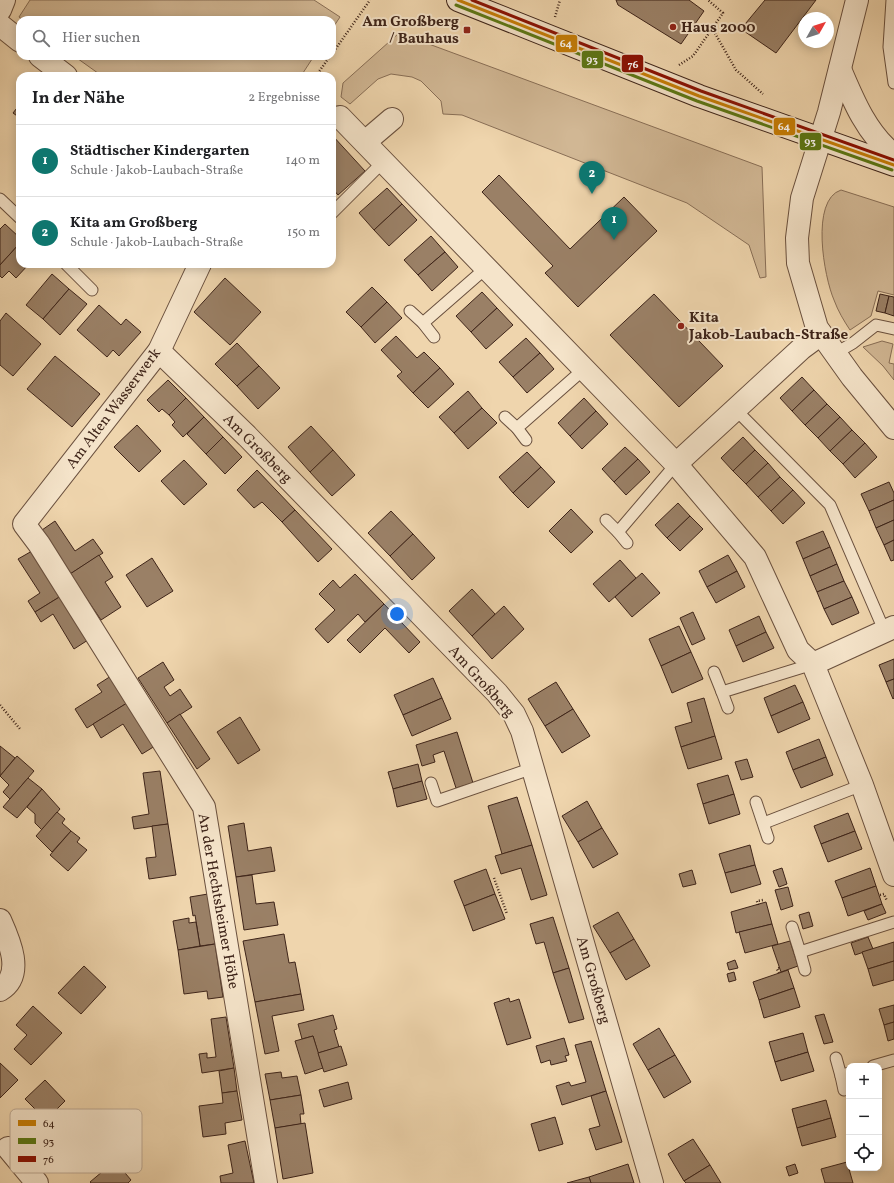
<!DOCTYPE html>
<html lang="de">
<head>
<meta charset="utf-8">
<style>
	:root { --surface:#fff; --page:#f6f6f6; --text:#202124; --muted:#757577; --line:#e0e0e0; --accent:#0f766e }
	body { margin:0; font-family:Vollkorn,serif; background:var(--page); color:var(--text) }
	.controls { position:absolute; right:12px; bottom:12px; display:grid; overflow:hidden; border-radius:8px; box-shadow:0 2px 10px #0003 }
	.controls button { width:36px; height:36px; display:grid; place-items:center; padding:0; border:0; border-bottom:1px solid var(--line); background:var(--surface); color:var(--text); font:20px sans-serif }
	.compass { position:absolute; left:798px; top:12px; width:36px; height:36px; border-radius:50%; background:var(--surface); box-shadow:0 2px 10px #0003; rotate:51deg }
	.you { position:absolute; left:397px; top:614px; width:14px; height:14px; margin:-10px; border:3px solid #fff; border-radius:50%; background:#1a73e8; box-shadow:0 0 0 6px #1a73e833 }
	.badge { display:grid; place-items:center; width:26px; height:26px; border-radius:50%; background:var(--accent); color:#fff; font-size:13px; font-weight:700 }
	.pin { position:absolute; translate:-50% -33px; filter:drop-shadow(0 1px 2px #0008) }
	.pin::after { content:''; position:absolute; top:21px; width:14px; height:12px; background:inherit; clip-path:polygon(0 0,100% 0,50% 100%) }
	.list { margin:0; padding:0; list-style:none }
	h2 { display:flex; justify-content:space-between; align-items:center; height:52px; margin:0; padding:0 16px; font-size:17px }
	h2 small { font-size:13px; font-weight:400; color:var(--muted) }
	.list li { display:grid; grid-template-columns:26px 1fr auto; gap:12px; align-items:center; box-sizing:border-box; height:72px; padding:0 16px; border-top:1px solid var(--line) }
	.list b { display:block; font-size:15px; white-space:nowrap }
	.list p { margin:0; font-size:13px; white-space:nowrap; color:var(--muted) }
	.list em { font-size:13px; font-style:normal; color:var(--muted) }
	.icon { flex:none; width:22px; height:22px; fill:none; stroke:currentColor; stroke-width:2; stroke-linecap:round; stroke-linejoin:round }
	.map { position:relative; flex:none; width:894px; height:1183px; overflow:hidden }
	.search { position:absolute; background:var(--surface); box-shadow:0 2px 10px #0003; left:16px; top:16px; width:320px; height:44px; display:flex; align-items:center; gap:10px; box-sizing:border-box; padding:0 14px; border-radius:12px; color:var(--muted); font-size:15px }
	.panel { position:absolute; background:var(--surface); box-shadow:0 2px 10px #0003; left:16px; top:72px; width:320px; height:196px; border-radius:12px }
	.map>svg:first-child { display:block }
	.green { fill:#d1b794; stroke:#886e56 }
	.building { fill:#9a8066; stroke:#3e2419 }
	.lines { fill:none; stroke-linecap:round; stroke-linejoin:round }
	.lane-casing { stroke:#6a503e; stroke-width:13 }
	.street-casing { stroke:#6a503e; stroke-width:24 }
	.secondary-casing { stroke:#3e2419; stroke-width:24 }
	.path { stroke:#3e2419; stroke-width:2.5; stroke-dasharray:1 2; stroke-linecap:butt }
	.lane { stroke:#f5e4ca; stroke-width:11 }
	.street { stroke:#f5e4ca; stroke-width:22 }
	.secondary { stroke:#f5e4ca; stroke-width:22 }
	.bus-1-casing { stroke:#f5e4ca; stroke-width:6 }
	.bus-2-casing { stroke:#f5e4ca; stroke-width:6 }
	.bus-3-casing { stroke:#f5e4ca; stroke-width:6 }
	.bus-1 { stroke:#c77e06; stroke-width:3 }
	.bus-2 { stroke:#5b7813; stroke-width:3 }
	.bus-3 { stroke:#8a1002; stroke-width:3 }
	.poi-dot { fill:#8f2418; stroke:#f5e4ca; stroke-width:1.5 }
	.labels { text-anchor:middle; stroke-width:4; stroke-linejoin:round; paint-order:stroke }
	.poi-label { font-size:15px; font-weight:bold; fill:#3e2419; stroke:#f5e4ca; text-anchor:start }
	.street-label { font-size:15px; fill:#3e2419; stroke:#f5e4ca }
	.key { fill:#f5e4ca; stroke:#beaa95; stroke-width:1 }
	.key-label { font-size:11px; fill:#3e2419 }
	.line-badge { stroke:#f5e4ca; stroke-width:1.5 }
	.badge-label { font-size:11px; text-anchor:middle; font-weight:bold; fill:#fff }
</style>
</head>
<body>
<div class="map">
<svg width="894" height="1183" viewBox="0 0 894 1183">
	<rect width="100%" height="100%" fill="#efd5ad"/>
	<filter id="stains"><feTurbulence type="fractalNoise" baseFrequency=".005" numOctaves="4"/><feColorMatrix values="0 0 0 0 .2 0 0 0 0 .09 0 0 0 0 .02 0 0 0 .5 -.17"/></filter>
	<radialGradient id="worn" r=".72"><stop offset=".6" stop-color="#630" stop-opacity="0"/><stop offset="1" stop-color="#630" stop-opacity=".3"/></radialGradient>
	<g class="green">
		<polygon points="30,0 314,0 340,17 332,29 332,20 23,20 19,17"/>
		<polygon points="399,33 762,167 766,277 760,278 749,245 687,203 462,115 443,114 441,101 421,81 412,77 391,74 378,79 350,104 341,97 343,83"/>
		<polygon points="74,56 314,56 301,76 102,76"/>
		<path d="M841,190L894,207V295L878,291L871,316L850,330C844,321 838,311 834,300C824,277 810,200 841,190Z"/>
		<polygon points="882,341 893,344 889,363 894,364 894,380 883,366 863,347"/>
	</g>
	<g class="building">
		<polygon points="616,0 689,0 704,11 681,44 618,5"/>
		<polygon points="765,0 816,0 776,53 741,29"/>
		<polygon points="20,104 20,118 13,113"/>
		<polygon points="332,135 365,171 338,195 332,188"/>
		<polygon points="499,175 570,249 624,197 657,231 578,307 545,273 553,266 482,192"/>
		<polygon points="387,188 402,204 374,230 359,213"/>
		<polygon points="402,204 417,220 389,246 374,230"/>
		<polygon points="5,224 20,238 20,243 0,265 0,229"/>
		<polygon points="431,236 445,252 418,275 404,260"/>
		<polygon points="20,243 20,264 29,264 16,278 9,271 2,278 0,276 0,265"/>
		<polygon points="445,252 458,267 432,291 418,275"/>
		<polygon points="52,274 69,289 43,319 26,305"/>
		<polygon points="225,278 261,312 230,345 194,312"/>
		<polygon points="372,287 387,302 361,327 346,312"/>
		<polygon points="69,289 87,304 60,335 43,319"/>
		<polygon points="482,292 497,308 471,332 456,316"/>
		<polygon points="654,294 723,366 679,407 610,335"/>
		<polygon points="880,294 889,296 885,313 876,311"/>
		<polygon points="889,296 894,297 894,316 885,313"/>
		<polygon points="387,302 402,318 375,343 361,327"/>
		<polygon points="99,305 121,325 126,319 141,332 119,356 113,350 107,357 77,330"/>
		<polygon points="497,308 513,325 486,349 471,332"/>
		<polygon points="6,313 41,344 13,376 0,365 0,321"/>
		<polygon points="396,336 417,358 424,352 440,368 413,393 397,376 402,372 381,350"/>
		<polygon points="526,338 540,353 513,377 499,362"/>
		<polygon points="237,343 259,366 237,386 215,364"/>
		<polygon points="540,353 554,369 527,393 513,377"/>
		<polygon points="55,356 100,394 72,427 27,389"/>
		<polygon points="259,366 280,388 258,409 237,386"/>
		<polygon points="440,368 454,384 428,408 413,393"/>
		<polygon points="802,377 814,390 792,411 780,398"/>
		<polygon points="168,380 186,398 169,415 162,409 159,412 147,400"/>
		<polygon points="814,390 827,404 805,425 792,411"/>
		<polygon points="468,391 482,408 454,433 439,417"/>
		<polygon points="186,398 204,417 183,437 172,425 175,422 169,415"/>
		<polygon points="584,398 596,411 570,436 558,423"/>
		<polygon points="827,404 840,417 818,438 805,425"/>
		<polygon points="482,408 497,423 468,449 454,433"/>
		<polygon points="596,411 608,424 582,449 570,436"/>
		<polygon points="204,417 223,437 206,454 187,434"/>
		<polygon points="840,417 852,430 830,451 818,438"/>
		<polygon points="137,425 161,451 139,472 114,447"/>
		<polygon points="311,426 333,450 310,472 288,447"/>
		<polygon points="852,430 865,443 843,464 830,451"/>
		<polygon points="223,437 242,457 225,474 206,454"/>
		<polygon points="743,437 755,450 733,471 721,458"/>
		<polygon points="865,443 877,457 855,478 843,464"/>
		<polygon points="625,447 638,459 614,482 602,469"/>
		<polygon points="333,450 355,475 332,496 310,472"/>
		<polygon points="755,450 768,463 746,484 733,471"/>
		<polygon points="527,452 541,467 513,493 499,477"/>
		<polygon points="638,459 650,472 626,495 614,482"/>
		<polygon points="184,460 207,484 184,505 161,481"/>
		<polygon points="768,463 780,477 758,497 746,484"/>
		<polygon points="541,467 555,482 528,508 513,493"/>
		<polygon points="257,470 295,510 282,522 262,502 254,508 237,490"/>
		<polygon points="780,477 793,490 771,511 758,497"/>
		<polygon points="889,482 894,493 894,500 869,511 861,494"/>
		<polygon points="793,490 805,503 783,524 771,511"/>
		<polygon points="894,500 894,520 876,528 869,511"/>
		<polygon points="678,503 690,516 667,538 655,525"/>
		<polygon points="571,509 593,532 571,553 549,531"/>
		<polygon points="295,510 332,549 318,562 282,522"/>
		<polygon points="391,511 413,534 390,556 368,533"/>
		<polygon points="690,516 703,529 680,551 667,538"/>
		<polygon points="894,520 894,540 884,545 876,528"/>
		<polygon points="55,521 75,551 93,539 103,553 70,574 42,530"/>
		<polygon points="823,531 830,547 803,559 796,542"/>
		<polygon points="413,534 435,558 412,580 390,556"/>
		<polygon points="894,540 894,560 891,561 884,545"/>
		<polygon points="830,547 837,564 810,576 803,559"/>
		<polygon points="32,551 61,596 35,612 28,601 40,593 18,559"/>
		<polygon points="99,555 113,577 105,582 121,607 101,620 70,574"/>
		<polygon points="728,555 737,571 707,587 699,571"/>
		<polygon points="152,558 173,591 147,607 126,575"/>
		<polygon points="620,560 636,578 609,602 593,584"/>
		<polygon points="837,564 844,581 817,592 810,576"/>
		<polygon points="737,571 745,587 716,603 707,587"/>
		<polygon points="642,573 660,593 632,617 615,597"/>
		<polygon points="355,574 384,604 365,622 358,614 328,643 315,629 335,610 319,594 333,580 340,588"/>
		<polygon points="844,581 852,597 824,609 817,592"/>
		<polygon points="472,589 495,614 472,636 449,611"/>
		<polygon points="61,596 88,640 74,649 53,614 41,622 35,612"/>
		<polygon points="852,597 859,613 832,625 824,609"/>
		<polygon points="384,604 420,642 409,653 385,628 360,653 347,640"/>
		<polygon points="504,606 524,629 492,659 472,636"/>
		<polygon points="693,612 705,639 692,645 680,618"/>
		<polygon points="759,616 766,632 736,646 729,630"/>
		<polygon points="679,626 691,652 661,666 649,639"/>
		<polygon points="766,632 774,648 743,662 736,646"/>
		<polygon points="691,652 703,679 672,693 661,666"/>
		<polygon points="894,659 894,679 886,682 879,665"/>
		<polygon points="163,662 174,680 164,687 170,696 180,689 192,707 167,723 138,678"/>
		<polygon points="111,676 127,703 87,728 75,709 102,692 97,685"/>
		<polygon points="433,678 442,698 403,715 394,695"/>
		<polygon points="894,679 894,698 893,699 886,682"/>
		<polygon points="556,682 573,709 545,726 528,699"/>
		<polygon points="795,685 803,702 771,716 764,698"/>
		<polygon points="442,698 451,719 412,736 403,715"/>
		<polygon points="704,698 715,736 681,747 675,727 692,722 687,703"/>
		<polygon points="803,702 810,719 778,733 771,716"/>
		<polygon points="127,703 155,746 142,754 123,724 101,738 93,724"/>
		<polygon points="573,709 590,736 562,753 545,726"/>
		<polygon points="180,714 210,759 197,769 167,723"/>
		<polygon points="240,717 260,750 238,764 217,732"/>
		<polygon points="457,732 473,783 456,788 444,751 433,755 435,762 422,766 416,745"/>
		<polygon points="715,736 722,759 688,769 681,747"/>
		<polygon points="819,739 826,757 793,770 786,752"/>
		<polygon points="0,746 15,758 0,776"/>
		<polygon points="17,756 34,771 10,799 3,792 9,785 0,776"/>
		<polygon points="826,757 833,775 801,788 793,770"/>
		<polygon points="747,759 753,777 741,780 735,762"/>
		<polygon points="418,764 422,781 393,789 388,772"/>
		<polygon points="160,771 168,824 134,829 132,817 149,814 143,773"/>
		<polygon points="728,775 734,794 703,804 697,784"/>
		<polygon points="28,778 42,789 17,818 3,807"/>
		<polygon points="422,781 427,799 397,807 393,789"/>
		<polygon points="42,789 60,809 42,830 35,823 35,814 27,807"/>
		<polygon points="734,794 740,814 709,824 703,804"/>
		<polygon points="517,797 532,845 502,854 488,806"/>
		<polygon points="587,801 602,828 578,842 562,816"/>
		<polygon points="57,812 65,819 62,823 71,831 52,852 36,836"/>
		<polygon points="848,813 855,831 821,844 814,826"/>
		<polygon points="244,823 248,851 271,847 275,871 236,877 228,826"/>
		<polygon points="168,824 176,875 149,879 146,858 156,857 152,826"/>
		<polygon points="602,828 618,854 593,868 578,842"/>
		<polygon points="71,831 80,838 77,842 87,850 68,871 50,855"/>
		<polygon points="855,831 862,849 828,862 821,844"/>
		<polygon points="532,845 547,895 531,900 521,868 501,874 495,856"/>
		<polygon points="750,845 755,865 725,873 719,854"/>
		<polygon points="755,865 761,884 731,893 725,873"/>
		<polygon points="782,868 787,884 779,887 773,871"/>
		<polygon points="870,868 876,886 842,898 835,881"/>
		<polygon points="486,869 495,894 464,906 454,881"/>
		<polygon points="692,870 696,884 683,887 679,874"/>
		<polygon points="252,875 256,904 274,902 278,925 244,930 236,877"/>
		<polygon points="876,886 882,904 848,916 842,898"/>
		<polygon points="788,887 793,906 781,910 775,890"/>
		<polygon points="208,894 215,944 200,946 195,915 193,916 190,897"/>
		<polygon points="495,894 505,919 473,931 464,906"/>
		<polygon points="766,902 772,924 736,933 731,912"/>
		<polygon points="882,904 886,913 868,920 864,911"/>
		<polygon points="618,912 634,939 610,953 593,926"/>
		<polygon points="809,912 813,926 803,929 799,915"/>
		<polygon points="553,917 569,968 553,973 544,942 536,944 530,924"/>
		<polygon points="189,918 189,923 196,922 200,946 178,950 173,921"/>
		<polygon points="772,924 778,944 745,953 739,932"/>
		<polygon points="284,934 289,963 295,962 301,994 255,1002 243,941"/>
		<polygon points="868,937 873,949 855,955 851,943"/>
		<polygon points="634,939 650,966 626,980 610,953"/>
		<polygon points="790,941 798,966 781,972 772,946"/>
		<polygon points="894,942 894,961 868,969 862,952"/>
		<polygon points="215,944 223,997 208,999 207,991 184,994 178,950"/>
		<polygon points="735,960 738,968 729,970 727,963"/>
		<polygon points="894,961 894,980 873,986 868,969"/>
		<polygon points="84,966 106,987 81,1014 58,993"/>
		<polygon points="569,968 584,1019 569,1023 553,973"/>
		<polygon points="788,970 794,988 759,1000 753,982"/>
		<polygon points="734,972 736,980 729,982 727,974"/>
		<polygon points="794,988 800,1007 764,1018 759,1000"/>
		<polygon points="301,994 304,1010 272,1016 279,1051 265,1054 255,1002"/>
		<polygon points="509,998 510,1002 519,999 531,1038 507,1045 494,1003"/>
		<polygon points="894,1005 894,1022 884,1025 879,1009"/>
		<polygon points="33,1006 62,1033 31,1065 14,1049 27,1035 16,1025"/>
		<polygon points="824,1014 833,1042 824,1044 815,1016"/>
		<polygon points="333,1015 337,1029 334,1030 339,1047 318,1053 313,1036 302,1039 298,1024"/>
		<polygon points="226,1017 234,1068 202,1073 199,1054 207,1053 207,1058 216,1057 211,1019"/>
		<polygon points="894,1022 894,1039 888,1041 884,1025"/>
		<polygon points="659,1028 675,1055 648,1070 633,1044"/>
		<polygon points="803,1033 808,1052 775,1062 769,1042"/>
		<polygon points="313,1036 323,1068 305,1074 295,1041"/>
		<polygon points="564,1038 569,1055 565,1056 567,1061 551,1065 550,1060 541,1063 536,1046"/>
		<polygon points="591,1041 606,1091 562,1105 556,1086 569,1082 571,1086 586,1082 575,1045"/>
		<polygon points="341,1046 347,1065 324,1072 318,1053"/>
		<polygon points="808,1052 814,1071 781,1081 775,1062"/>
		<polygon points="675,1055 691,1082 664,1098 648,1070"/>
		<polygon points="0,1063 18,1080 0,1098"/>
		<polygon points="234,1068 237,1091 222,1093 219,1071"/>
		<polygon points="281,1072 282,1078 297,1076 301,1095 270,1100 265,1074"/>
		<polygon points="45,1080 65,1101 46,1120 25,1099"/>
		<polygon points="348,1082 352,1099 324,1107 319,1090"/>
		<polygon points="237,1091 242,1120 225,1123 226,1134 203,1137 199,1106 223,1103 222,1093"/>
		<polygon points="606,1091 622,1142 596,1150 589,1129 600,1126 591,1096"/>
		<polygon points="301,1095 304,1114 300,1114 301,1124 275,1128 270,1100"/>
		<polygon points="826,1100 831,1118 797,1128 792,1109"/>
		<polygon points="555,1117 563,1144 539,1151 531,1124"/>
		<polygon points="831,1118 836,1137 802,1146 797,1128"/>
		<polygon points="305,1123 313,1173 283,1179 275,1128"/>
		<polygon points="693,1139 710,1165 684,1181 668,1154"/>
		<polygon points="245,1141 254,1183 221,1183 220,1176 233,1173 228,1145"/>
		<polygon points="115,1161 131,1180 128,1183 91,1183 90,1182"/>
		<polygon points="847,1162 853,1183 825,1183 821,1169"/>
		<polygon points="628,1164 634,1183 591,1183 589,1177"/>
		<polygon points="795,1164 798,1173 789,1176 786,1167"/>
		<polygon points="710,1165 721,1183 686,1183 684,1181"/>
		<polygon points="589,1177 591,1183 567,1183"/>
	</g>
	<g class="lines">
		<defs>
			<g id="lane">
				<polyline points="892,0 889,47 894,83"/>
				<polyline points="0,199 20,218"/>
				<polyline points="332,213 383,162"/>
				<polyline points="66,264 92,290"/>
				<polyline points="410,311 423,323 434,337"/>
				<polyline points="423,323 486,268"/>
				<polyline points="836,353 853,343 876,325 894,329"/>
				<polyline points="736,410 830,505 884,630"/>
				<polyline points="505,417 517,428"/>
				<polyline points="526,440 517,428 584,369"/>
				<polyline points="606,520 618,532"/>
				<polyline points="627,543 618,532 676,464"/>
				<polyline points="714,672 722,692"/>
				<polyline points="728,708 722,692 813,664"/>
				<polyline points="431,783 437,801 533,768"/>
				<polyline points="756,802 768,838"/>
				<polyline points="764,823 862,785"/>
				<polyline points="792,927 800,952 894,922"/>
				<polyline points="800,952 805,970"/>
				<polyline points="836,1058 841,1076 849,1073"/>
				<polyline points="873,1066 894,1060"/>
				<polyline points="841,1076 844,1090"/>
			</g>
			<g id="street">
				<polyline points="857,0 829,112 802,198 797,238 798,263 817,328 852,377 894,428"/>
				<polyline points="0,10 4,0"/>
				<polyline points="0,25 20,41"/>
				<polyline points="40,56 66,76"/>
				<path d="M840,69C853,100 867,134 894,155"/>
				<polyline points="340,117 676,464 755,557 798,650 813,664 862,785 894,875"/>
				<polyline points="365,142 392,119"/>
				<polyline points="200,264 159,351 24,524 39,544 204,807 266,1183"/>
				<polyline points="159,351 247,436 497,693 514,714 522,731 652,1183"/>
				<polyline points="676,464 802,348 821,334"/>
				<polyline points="813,664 894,627"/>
				<path d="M0,920C9,940 25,975 0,990"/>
				<polyline points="8,1148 37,1183"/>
			</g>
			<polyline id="secondary" points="458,0 699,96 894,165"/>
		</defs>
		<use href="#lane" class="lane-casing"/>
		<use href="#street" class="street-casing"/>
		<use href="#secondary" class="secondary-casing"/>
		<g class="path">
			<polyline points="555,17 560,0"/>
			<polyline points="712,28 736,70 763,94"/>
			<polyline points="332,54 370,0"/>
			<polyline points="679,65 693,56 723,13 708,0"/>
			<polyline points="316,76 330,56"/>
			<polyline points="0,705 20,729"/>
			<polyline points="494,878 507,914"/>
			<polyline points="880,895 884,894 887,901"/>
			<polyline points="758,905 757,901 763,900"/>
			<polyline points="779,973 777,969 781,967"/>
		</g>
		<use href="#lane" class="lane"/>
		<use href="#street" class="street"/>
		<use href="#secondary" class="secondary"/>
		<defs>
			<polyline id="bus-1" points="458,0 699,96 894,165"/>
			<polyline id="bus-2" points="456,5 697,101 892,170"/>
			<polyline id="bus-3" points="472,0 701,91 894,160"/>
		</defs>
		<use href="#bus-1" class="bus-1-casing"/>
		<use href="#bus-2" class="bus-2-casing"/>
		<use href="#bus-3" class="bus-3-casing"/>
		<use href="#bus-1" class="bus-1"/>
		<use href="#bus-2" class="bus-2"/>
		<use href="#bus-3" class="bus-3"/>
	</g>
	<g class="poi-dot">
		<circle cx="673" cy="27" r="4"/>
		<rect x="463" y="26" width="8" height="8" rx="2"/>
		<circle cx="681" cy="326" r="4"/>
	</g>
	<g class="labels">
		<g class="poi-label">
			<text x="459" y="26" text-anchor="end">Am Großberg<tspan x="459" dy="17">/ Bauhaus</tspan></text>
			<text x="681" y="32">Haus 2000</text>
			<text x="689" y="322">Kita<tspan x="689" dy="17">Jakob-Laubach-Straße</tspan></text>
		</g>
		<g class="street-label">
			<text transform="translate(113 408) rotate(-53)" y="5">Am Alten Wasserwerk</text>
			<text transform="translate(258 448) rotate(45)" y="5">Am Großberg</text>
			<text transform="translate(482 681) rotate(48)" y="5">Am Großberg</text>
			<text transform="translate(219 901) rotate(80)" y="5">An der Hechtsheimer Höhe</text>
			<text transform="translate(594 980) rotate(74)" y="5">Am Großberg</text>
		</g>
	</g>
	<rect x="10" y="1109" width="132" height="64" rx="6" class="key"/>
	<rect x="18" y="1120" width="18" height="6" fill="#c77e06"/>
	<rect x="18" y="1138" width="18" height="6" fill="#5b7813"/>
	<rect x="18" y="1156" width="18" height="6" fill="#8a1002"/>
	<g class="key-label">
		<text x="43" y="1127">64</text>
		<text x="43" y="1145">93</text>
		<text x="43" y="1163">76</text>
	</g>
	<g class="line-badge">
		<rect x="555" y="34" width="23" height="19" rx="4" fill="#c77e06"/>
		<rect x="581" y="50" width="23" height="19" rx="4" fill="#5b7813"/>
		<rect x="621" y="54" width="23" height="19" rx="4" fill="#8a1002"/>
		<rect x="773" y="117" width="23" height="19" rx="4" fill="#c77e06"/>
		<rect x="799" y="132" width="23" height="19" rx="4" fill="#5b7813"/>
	</g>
	<g class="badge-label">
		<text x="566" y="47">64</text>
		<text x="592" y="63">93</text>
		<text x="633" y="68">76</text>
		<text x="784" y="130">64</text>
		<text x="810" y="145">93</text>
	</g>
	<rect width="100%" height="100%" filter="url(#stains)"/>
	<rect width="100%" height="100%" fill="url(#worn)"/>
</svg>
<div class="controls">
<button>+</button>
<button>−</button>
<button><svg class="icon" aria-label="locate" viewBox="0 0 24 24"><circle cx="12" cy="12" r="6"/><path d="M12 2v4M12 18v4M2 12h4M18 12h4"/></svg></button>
</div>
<svg class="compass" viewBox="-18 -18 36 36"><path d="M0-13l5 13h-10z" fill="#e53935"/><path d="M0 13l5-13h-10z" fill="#757577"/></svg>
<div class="you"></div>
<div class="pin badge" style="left:614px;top:240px">1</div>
<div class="pin badge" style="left:592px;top:194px">2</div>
<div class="search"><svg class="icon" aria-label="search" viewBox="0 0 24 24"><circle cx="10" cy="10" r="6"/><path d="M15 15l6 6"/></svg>Hier suchen</div>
<section class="panel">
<h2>In der Nähe<small>2 Ergebnisse</small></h2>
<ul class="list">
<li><span class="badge">1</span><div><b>Städtischer Kindergarten</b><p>Schule · Jakob-Laubach-Straße</p></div><em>140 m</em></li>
<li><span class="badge">2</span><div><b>Kita am Großberg</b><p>Schule · Jakob-Laubach-Straße</p></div><em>150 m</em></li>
</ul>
</section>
</div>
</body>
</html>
